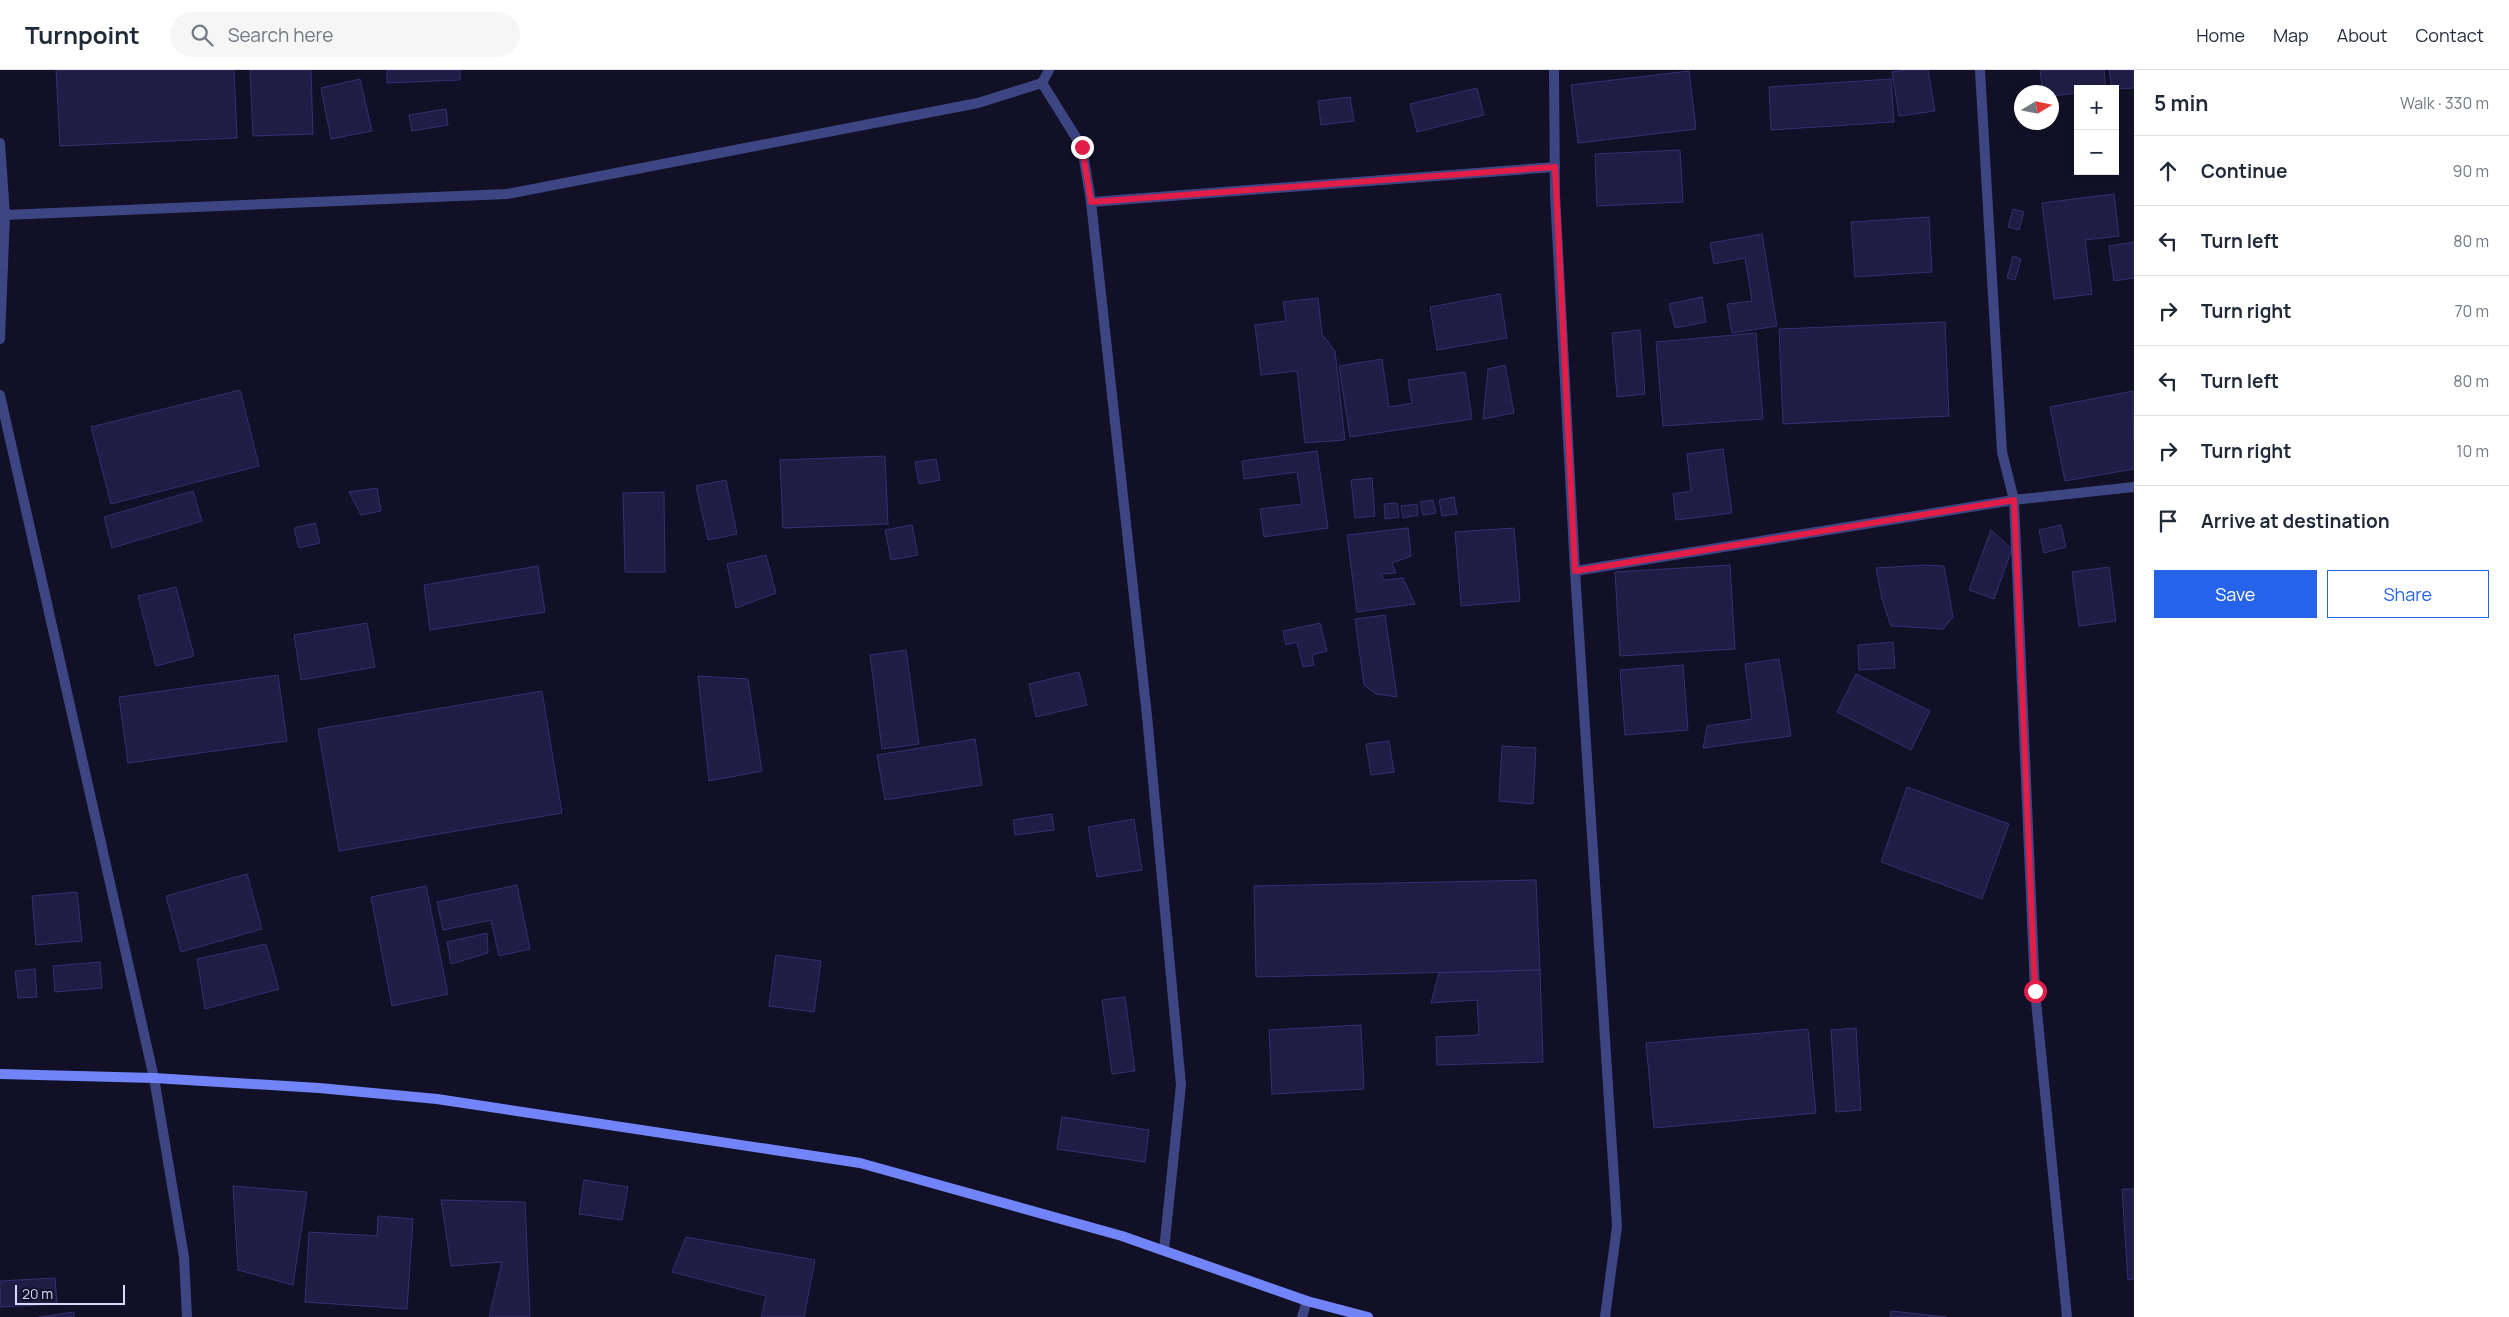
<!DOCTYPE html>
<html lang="en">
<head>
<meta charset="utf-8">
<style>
	:root { --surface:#fff; --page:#f6f6f7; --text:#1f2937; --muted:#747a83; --line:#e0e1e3; --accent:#2563eb }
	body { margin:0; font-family:Manrope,sans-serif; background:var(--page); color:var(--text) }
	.controls { position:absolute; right:15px; top:15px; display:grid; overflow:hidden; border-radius:0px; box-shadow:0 2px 8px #0003 }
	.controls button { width:45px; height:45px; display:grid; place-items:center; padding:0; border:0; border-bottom:1px solid var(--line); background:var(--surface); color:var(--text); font:25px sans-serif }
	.compass { position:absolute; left:2014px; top:15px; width:45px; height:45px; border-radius:50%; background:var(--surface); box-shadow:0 2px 8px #0003; rotate:80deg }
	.scale { position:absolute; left:15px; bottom:12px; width:110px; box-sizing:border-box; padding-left:5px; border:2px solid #d7d9fd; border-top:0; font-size:14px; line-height:18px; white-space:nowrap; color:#d7d9fd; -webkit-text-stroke:4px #111026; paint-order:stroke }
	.stop { position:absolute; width:15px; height:15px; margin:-11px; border:4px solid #e11d48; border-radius:50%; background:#fff }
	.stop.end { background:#e11d48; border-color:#fff; box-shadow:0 1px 5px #0008 }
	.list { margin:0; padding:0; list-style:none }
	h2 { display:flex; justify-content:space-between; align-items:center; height:65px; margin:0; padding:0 20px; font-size:21px }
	h2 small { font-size:16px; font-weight:400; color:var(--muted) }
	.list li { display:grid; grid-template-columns:32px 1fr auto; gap:15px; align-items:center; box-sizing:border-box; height:70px; padding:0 20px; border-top:1px solid var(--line) }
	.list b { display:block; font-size:19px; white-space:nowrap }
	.list em { font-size:16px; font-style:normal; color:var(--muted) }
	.actions { display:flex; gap:10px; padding:15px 20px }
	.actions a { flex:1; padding:11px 0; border:1px solid var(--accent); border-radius:0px; text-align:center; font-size:18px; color:var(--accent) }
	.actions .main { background:var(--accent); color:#fff }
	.icon { flex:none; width:28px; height:28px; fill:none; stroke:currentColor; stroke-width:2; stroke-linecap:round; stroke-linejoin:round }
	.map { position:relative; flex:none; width:2134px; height:1247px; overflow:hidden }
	header { display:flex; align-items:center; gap:30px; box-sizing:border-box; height:70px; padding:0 25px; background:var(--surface); border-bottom:1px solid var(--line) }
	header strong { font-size:24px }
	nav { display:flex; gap:28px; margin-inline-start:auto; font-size:18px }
	.search { width:350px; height:45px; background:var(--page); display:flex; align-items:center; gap:12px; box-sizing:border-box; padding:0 18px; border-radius:28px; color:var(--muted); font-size:19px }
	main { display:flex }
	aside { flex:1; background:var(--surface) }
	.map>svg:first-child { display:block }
	.building { fill:#1f1d46; stroke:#333071 }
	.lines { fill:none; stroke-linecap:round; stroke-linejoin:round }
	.minor { stroke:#3d4683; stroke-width:10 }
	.secondary { stroke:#7284f9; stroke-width:10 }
	.route { stroke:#e11d48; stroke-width:6 }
</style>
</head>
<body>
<header>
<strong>Turnpoint</strong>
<div class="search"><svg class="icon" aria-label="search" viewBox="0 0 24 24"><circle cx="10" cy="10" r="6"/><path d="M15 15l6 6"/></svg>Search here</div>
<nav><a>Home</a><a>Map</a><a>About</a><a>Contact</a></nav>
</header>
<main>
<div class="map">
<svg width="2134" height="1247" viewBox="0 0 2134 1247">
	<rect width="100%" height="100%" fill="#111026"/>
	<g class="building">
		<polygon points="56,0 234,0 237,68 60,76"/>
		<polygon points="250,0 311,0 313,64 253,66"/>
		<polygon points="387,0 460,0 460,10 387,13"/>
		<polygon points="1906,0 1928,0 1935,41 1899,46 1892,2"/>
		<polygon points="2040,0 2104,0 2106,19 2078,19 2078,23 2052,26 2052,22 2043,22"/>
		<polygon points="2109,0 2134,0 2134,18 2112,19"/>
		<polygon points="1689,1 1696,59 1578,73 1571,15"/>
		<polygon points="360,9 372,61 331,69 321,18"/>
		<polygon points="1891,9 1894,52 1771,60 1769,17"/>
		<polygon points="1477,18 1484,45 1417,62 1410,34"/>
		<polygon points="1350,27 1354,51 1321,55 1318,31"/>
		<polygon points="446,39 448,55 412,61 409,45"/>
		<polygon points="1680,80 1683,132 1597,136 1595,84"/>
		<polygon points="2114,124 2119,166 2085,170 2092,224 2054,229 2042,133"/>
		<polygon points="2013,139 2024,142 2019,160 2008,157"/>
		<polygon points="1929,147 1932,202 1855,207 1851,152"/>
		<polygon points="1762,164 1777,256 1732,263 1727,234 1752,231 1745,188 1714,194 1710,173"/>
		<polygon points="2134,172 2134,208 2114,211 2109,176"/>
		<polygon points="2013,186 2021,189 2015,210 2007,208"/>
		<polygon points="1500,224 1507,268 1437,280 1430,237"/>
		<polygon points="1702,227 1706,252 1675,258 1669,234"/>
		<polygon points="1318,228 1322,264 1335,281 1345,370 1305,373 1297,301 1261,305 1255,255 1286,251 1283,232"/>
		<polygon points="1945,252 1949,346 1783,354 1779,259"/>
		<polygon points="1640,260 1645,324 1617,327 1612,263"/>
		<polygon points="1756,263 1763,349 1663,356 1656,272"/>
		<polygon points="1382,289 1389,337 1412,333 1408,310 1465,302 1472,349 1350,367 1339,296"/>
		<polygon points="1505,295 1514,343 1483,349 1488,299"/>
		<polygon points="240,320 259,396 111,434 91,357"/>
		<polygon points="2133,321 2134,399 2065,411 2050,337"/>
		<polygon points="1723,379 1732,443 1676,450 1673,424 1691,421 1687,384"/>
		<polygon points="1317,381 1328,458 1264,467 1260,439 1302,434 1297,402 1244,409 1242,391"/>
		<polygon points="885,386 888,454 783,458 780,390"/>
		<polygon points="936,389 940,410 919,414 915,392"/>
		<polygon points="1372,408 1375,446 1355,448 1351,410"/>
		<polygon points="726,410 737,464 708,470 696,416"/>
		<polygon points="377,418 381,441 361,445 349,422"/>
		<polygon points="193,421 202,451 112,478 104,447"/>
		<polygon points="664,422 665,502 625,502 623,423"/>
		<polygon points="1454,427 1457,444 1442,446 1439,430"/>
		<polygon points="1433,430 1436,443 1423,445 1420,432"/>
		<polygon points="1397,433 1399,447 1385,449 1384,434"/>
		<polygon points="1417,434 1418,445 1403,448 1401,436"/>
		<polygon points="315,453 320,473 299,478 294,458"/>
		<polygon points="912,455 918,485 891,490 885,460"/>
		<polygon points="2061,455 2066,477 2044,483 2039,460"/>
		<polygon points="1408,458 1411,486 1392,493 1396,503 1381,504 1384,510 1403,508 1415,534 1357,542 1347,465"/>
		<polygon points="1514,458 1520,531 1461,536 1455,462"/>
		<polygon points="1991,460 2012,479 1994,529 1969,520"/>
		<polygon points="766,485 776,523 736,538 727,494"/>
		<polygon points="1730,495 1735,579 1620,586 1615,502"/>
		<polygon points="1927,495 1944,496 1953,547 1943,559 1891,556 1882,529 1876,498"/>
		<polygon points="538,496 545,542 430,560 424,515"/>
		<polygon points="2109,497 2116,551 2079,556 2072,502"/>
		<polygon points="176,517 194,586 156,596 138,526"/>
		<polygon points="1385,545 1397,627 1376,624 1364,615 1355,549"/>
		<polygon points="367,553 375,597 301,610 294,565"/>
		<polygon points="1320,553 1327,581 1312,585 1314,595 1303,597 1297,572 1286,575 1283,561"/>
		<polygon points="1893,572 1895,598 1859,600 1858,575"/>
		<polygon points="906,580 919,674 882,679 870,585"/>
		<polygon points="1779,589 1791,666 1703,678 1707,656 1752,649 1745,594"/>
		<polygon points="1683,595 1688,660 1625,665 1620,600"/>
		<polygon points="1079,602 1087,635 1036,647 1029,614"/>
		<polygon points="1856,604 1930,641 1911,680 1837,642"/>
		<polygon points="278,605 287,671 128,693 119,627"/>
		<polygon points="698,606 748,609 762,701 709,711"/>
		<polygon points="542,621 562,743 339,781 318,659"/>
		<polygon points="975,669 982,715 885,730 877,685"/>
		<polygon points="1389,671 1394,702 1371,705 1366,674"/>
		<polygon points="1502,676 1536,678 1533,734 1499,731"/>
		<polygon points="1907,717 2009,754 1982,829 1881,792"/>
		<polygon points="1052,744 1054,760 1015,765 1013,750"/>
		<polygon points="1134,749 1142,800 1097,807 1088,757"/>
		<polygon points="247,804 262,859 181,882 166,826"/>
		<polygon points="1536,810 1540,900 1256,907 1254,816"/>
		<polygon points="517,815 530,879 499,886 491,850 443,860 437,832"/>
		<polygon points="426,816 448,924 392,936 371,827"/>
		<polygon points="77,822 82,871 36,875 32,826"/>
		<polygon points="487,863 488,883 451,894 447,872"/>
		<polygon points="266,874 279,919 205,939 197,889"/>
		<polygon points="776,885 821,891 814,942 769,936"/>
		<polygon points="100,892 102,918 55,922 53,896"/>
		<polygon points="35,899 37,927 18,928 15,901"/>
		<polygon points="1540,900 1543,992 1437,995 1436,967 1479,965 1477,930 1431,933 1439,903"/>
		<polygon points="1125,927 1135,1001 1112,1004 1102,930"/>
		<polygon points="1361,955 1364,1019 1272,1024 1269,960"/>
		<polygon points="1856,958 1861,1040 1836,1042 1831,960"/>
		<polygon points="1808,959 1816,1043 1654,1058 1646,973"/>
		<polygon points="1062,1047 1149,1060 1145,1092 1057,1079"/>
		<polygon points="584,1110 628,1117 622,1150 579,1144"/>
		<polygon points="233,1116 307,1122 293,1215 238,1200"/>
		<polygon points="2122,1119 2134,1119 2134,1209 2128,1210"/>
		<polygon points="441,1130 525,1132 530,1247 489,1247 502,1192 451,1196"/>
		<polygon points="378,1146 413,1149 407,1239 305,1232 309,1162 377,1166"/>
		<polygon points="686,1167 815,1190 804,1247 761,1247 766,1226 672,1202"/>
		<polygon points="55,1208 57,1234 0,1237 0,1211"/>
		<polygon points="1891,1241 1947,1247 1890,1247"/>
		<polygon points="74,1242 74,1247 39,1247"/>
	</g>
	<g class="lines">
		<g class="minor">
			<polyline points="1554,0 1555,124 1575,501 1617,1156 1605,1247"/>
			<polyline points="1980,0 2002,382 2014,430 2035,921 2067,1247"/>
			<polyline points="1042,13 1082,77 1091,132 1147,646 1181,1015 1164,1180"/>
			<polyline points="0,73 5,145 0,269"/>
			<polyline points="1091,132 1555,97"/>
			<polyline points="5,145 507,124 978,33 1042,13 1049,0"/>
			<polyline points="0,325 154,1008 184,1187 187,1247"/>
			<polyline points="1575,501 2014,430 2134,417"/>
			<polyline points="1302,1247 1307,1231"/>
		</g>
		<polyline class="secondary" points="0,1004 154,1008 319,1018 437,1029 860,1093 1122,1166 1307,1231 1368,1247"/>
	</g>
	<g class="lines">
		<polyline class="route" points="1082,77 1091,132 1555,97 1575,501 2014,430 2035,921"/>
	</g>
</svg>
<div class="controls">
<button>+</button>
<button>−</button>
</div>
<svg class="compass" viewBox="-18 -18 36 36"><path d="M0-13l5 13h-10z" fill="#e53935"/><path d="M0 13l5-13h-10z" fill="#747a83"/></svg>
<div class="scale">20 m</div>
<div class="stop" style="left:2035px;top:921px"></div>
<div class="stop end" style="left:1082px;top:77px"></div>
</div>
<aside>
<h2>5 min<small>Walk · 330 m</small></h2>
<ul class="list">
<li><svg class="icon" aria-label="ahead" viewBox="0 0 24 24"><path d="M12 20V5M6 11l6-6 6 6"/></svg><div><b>Continue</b></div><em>90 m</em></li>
<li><svg class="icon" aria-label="left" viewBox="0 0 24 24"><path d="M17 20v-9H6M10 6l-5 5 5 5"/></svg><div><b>Turn left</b></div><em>80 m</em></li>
<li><svg class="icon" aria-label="right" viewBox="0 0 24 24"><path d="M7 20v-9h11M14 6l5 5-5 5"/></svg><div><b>Turn right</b></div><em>70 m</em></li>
<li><svg class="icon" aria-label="left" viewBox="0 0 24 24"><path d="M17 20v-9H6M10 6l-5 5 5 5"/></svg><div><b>Turn left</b></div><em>80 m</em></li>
<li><svg class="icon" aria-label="right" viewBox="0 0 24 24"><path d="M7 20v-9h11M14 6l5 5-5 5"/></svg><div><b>Turn right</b></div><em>10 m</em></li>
<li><svg class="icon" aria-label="arrive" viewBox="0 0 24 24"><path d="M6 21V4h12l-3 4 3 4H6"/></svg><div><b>Arrive at destination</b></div></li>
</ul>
<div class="actions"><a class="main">Save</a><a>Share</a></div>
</aside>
</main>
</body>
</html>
